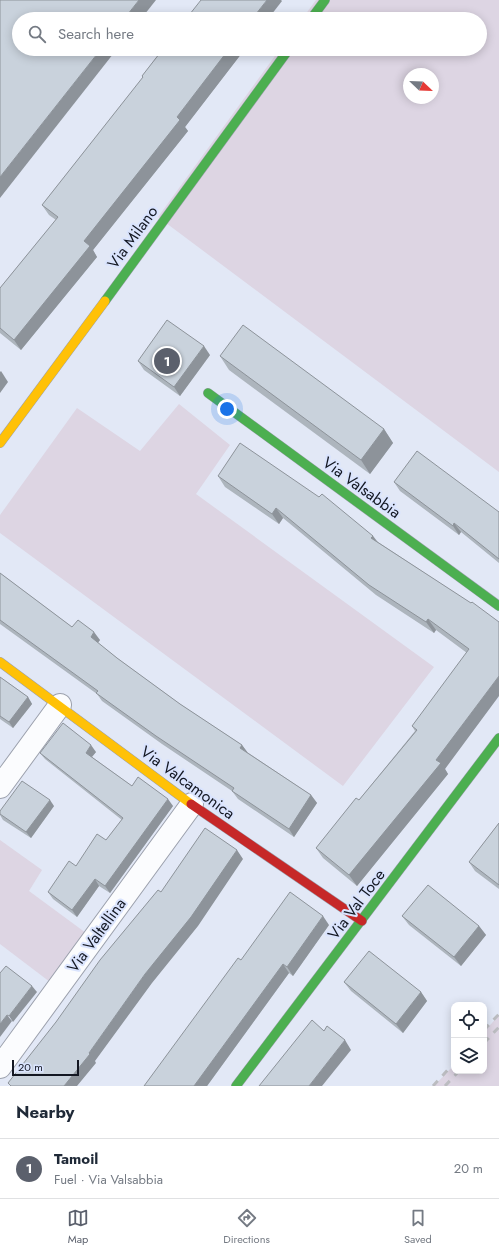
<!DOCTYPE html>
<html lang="en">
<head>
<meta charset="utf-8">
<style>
	:root { --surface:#fff; --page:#f6f6f7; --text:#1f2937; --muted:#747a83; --line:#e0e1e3; --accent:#5b606c }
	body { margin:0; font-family:Jost,sans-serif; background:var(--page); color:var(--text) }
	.controls { position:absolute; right:12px; bottom:12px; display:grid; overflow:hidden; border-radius:8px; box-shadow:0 2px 10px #0003 }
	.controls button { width:36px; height:36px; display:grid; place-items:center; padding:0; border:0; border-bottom:1px solid var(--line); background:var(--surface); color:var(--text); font:20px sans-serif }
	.compass { position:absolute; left:403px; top:68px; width:36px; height:36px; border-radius:50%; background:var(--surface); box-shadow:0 2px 10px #0003; rotate:113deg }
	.scale { position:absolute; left:12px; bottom:10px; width:67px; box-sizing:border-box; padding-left:4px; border:2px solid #131722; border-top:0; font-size:11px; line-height:14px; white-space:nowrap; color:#131722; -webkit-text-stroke:3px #dae4fe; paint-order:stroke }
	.you { position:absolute; left:227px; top:409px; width:14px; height:14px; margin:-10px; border:3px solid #fff; border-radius:50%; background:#1a73e8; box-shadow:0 0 0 6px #1a73e833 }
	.badge { display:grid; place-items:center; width:26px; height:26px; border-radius:50%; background:var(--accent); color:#fff; font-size:13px; font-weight:700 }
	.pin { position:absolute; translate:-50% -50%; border:2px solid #fff; box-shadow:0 1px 4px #0006 }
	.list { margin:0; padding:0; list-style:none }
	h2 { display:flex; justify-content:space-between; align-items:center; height:52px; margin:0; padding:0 16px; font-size:17px }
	h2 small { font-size:13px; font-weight:400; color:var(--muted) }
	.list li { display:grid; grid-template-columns:26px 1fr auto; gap:12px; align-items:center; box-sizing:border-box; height:60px; padding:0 16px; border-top:1px solid var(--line) }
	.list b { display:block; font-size:15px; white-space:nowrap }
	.list p { margin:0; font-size:13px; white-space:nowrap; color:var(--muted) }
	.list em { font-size:13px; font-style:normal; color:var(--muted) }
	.icon { flex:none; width:22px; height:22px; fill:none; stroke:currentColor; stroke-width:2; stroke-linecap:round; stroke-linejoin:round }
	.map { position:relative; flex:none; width:499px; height:1086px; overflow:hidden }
	.search { position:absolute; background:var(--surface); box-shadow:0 2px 10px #0003; left:12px; right:12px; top:12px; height:44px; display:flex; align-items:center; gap:10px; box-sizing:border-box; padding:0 14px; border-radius:22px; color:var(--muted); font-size:15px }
	.sheet { height:112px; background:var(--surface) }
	nav { display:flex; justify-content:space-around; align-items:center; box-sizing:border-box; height:56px; border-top:1px solid var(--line); background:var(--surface); font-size:11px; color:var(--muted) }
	nav a { display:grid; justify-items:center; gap:2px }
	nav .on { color:var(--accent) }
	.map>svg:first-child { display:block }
	.green { fill:#ddd5e3; fill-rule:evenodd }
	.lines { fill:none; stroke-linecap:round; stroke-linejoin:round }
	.street-casing { stroke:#9ca1ad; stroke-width:24 }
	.fast-casing { stroke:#9ca1ad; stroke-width:10 }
	.slow-casing { stroke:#9ca1ad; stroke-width:10 }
	.jam-casing { stroke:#9ca1ad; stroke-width:10 }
	.street { stroke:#fbfcfe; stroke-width:22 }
	.fast { stroke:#4caf50; stroke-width:9 }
	.slow { stroke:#ffc107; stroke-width:9 }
	.jam { stroke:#c62828; stroke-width:9 }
	.rail { stroke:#bbbcc0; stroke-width:3; stroke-dasharray:7 7; stroke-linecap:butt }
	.wall { fill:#adb5bd }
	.shaded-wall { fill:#8d939a }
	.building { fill:#c9d2dc; stroke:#8d939a }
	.labels { text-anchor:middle; stroke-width:4; stroke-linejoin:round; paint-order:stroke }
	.street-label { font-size:16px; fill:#131722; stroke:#dae4fe }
</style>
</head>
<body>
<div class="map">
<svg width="499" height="1086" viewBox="0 0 499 1086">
	<rect width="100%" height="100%" fill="#e2e8f6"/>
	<g class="green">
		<path d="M316,0H499V472L158,217L280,49H480V19H302ZM409,74H433V98H409Z"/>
		<polygon points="179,404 230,445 196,494 434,667 343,786 0,533 0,515 77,408 140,451"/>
		<polygon points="0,840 42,870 29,891 86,933 50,982 0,944"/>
		<polygon points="499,1015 499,1086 434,1086 454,1065 454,1071 484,1071 484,1032"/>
	</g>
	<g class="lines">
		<defs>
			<g id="street">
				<polyline points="0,787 60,705"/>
				<polyline points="0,1067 192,804"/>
			</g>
			<g id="fast">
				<polyline points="311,19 325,0"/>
				<polyline points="105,301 289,49"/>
				<polyline points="208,393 499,606"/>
				<polyline points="236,1086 499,738"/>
			</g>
			<g id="slow">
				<polyline points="0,443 105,301"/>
				<polyline points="0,662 191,804"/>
			</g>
			<polyline id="jam" points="191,804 362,921"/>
		</defs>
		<use href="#street" class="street-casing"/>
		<use href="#fast" class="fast-casing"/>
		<use href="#slow" class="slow-casing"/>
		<use href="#jam" class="jam-casing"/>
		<use href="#street" class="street"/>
		<use href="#fast" class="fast"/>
		<use href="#slow" class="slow"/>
		<use href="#jam" class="jam"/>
		<g class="rail">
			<polyline points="484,1030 499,1014"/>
			<polyline points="484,1043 499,1027"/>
			<polyline points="433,1086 454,1063"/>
			<polyline points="445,1086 459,1071"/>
		</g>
	</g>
	<g class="wall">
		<polygon points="163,49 245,49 185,127 188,131 93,250 97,257 21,350 0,333 0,288 56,220 49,215 42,205 143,78 142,76"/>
		<polygon points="210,355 180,396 144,370 138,361"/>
		<polygon points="220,356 384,429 393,443 370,474 229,370"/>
		<polygon points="218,476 373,536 378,542 499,622 445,769 448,774 357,886 323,858 316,848 359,800 415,731 412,726 467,653 436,630 434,633 376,595 283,518 279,524 225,487"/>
		<polygon points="394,482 499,512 499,563 461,532 459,535 400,491"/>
		<polygon points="0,573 72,627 100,640 98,643 117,658 180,704 242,745 247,752 311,795 317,803 294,837 238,799 232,791 162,744 102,701 97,694 0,624"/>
		<polygon points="0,677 28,697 32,704 13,728 0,719"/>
		<polygon points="96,752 92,757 132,786 173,806 110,893 99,886 77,917 53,899 48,892 76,866 106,840 122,820 45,759 40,753"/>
		<polygon points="54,806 31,838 3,820 0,815 0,811"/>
		<polygon points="499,823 499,889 475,871 469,862"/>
		<polygon points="402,916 479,926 486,935 461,966 409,925"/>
		<polygon points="329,925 293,976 289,973 207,1086 144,1086 241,960"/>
		<polygon points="344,982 421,992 427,1001 403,1033 351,991"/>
	</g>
	<g class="shaded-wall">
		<polygon points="139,0 156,0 141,19 124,19"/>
		<polygon points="267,0 281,0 282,1 268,19 252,19"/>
		<polygon points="101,49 117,49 0,198 0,177"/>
		<polygon points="229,49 245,49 185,127 188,131 93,250 97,257 21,350 14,340 84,241 177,117"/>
		<polygon points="204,346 210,355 180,396 174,387"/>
		<polygon points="1,371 8,382 0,393 0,372"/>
		<polygon points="384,429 393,443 370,474 361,460"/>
		<polygon points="276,508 283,518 279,524 272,514"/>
		<polygon points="454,523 461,532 459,535 453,526"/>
		<polygon points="373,536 380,546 371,538"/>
		<polygon points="428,619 436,630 434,633 426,622"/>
		<polygon points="94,632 100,640 96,645 91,637"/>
		<polygon points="499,676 499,696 445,769 448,774 357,886 349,875"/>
		<polygon points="28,697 32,704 13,728 9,722"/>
		<polygon points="91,745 96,752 90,759 86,753"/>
		<polygon points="242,745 248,753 240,748"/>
		<polygon points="311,795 317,803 294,837 289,829"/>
		<polygon points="168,799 173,806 110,893 105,886"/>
		<polygon points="50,800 54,806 31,838 26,832"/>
		<polygon points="237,850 243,859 198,926 152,983 95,1061 96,1063 77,1086 64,1086 89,1053 145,974"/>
		<polygon points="95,879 99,886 77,917 72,910"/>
		<polygon points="323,916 329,925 293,976 287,967"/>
		<polygon points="479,926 486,935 461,966 454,957"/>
		<polygon points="283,964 289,973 207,1086 194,1086"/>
		<polygon points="32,986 37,992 13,1022 9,1016"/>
		<polygon points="421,992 427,1001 403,1033 396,1024"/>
		<polygon points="7,1015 12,1021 0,1037 0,1024"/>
		<polygon points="345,1040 351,1050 322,1086 309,1086"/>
	</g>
	<g class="building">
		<polygon points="0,0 139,0 124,19 19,19 19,49 101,49 0,177"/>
		<polygon points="201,0 267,0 252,19 186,19"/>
		<polygon points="163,49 229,49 177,117 180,120 84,241 90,246 14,340 0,328 0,288 58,217 42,205 143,77 142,76"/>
		<polygon points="167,320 204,346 174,387 138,361"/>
		<polygon points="243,325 384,429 361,460 220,356"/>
		<polygon points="240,443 319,497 322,494 373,536 371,538 471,603 472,602 499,622 499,676 436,760 441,763 349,875 316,848 356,798 359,800 417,730 412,726 469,649 428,619 426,622 369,585 276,508 272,514 218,476"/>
		<polygon points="417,451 499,512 499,559 454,523 453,526 394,482"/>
		<polygon points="0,573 72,627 78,620 94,632 91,637 117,658 180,704 242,745 240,748 311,795 289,829 232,791 234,788 156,736 96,693 98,691 0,620"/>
		<polygon points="0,677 28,697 9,722 0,716"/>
		<polygon points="63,723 91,745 86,753 132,786 138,777 168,799 105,886 95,879 72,910 48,892 69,861 76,866 97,834 106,840 123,818 40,753"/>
		<polygon points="22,781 50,800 26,832 0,814 0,811"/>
		<polygon points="499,823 499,885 469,862"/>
		<polygon points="205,828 237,850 191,917 145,974 89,1053 90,1054 64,1086 11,1086 8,1083 56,1022 100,960 158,890 161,892"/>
		<polygon points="428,885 479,926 454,957 402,916"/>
		<polygon points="290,892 323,916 287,967 283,964 194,1086 144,1086 238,958 241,960"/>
		<polygon points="369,951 421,992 396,1024 344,982"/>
		<polygon points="6,966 32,986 9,1016 7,1015 0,1024 0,973"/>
		<polygon points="312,1020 324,1031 327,1026 345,1040 309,1086 259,1086"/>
	</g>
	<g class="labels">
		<g class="street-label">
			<text transform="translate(132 237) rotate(-54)" y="6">Via Milano</text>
			<text transform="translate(362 487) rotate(36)" y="6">Via Valsabbia</text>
			<text transform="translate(188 782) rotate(36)" y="6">Via Valcamonica</text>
			<text transform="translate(356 904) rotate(-53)" y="6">Via Val Toce</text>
			<text transform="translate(96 935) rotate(-54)" y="6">Via Valtellina</text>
		</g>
	</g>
</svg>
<div class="controls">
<button><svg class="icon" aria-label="locate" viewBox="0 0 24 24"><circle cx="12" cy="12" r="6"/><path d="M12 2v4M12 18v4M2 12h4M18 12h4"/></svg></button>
<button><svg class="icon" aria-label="layers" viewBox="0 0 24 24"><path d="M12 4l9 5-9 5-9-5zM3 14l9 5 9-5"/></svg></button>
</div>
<svg class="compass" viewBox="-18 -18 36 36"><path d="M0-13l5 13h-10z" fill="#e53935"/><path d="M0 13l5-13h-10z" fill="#747a83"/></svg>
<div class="scale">20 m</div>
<div class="you"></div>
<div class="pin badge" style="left:167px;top:361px">1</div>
<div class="search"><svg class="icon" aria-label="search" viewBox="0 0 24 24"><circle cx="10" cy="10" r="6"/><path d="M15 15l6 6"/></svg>Search here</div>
</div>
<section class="sheet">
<h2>Nearby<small></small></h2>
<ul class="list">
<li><span class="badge">1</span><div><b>Tamoil</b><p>Fuel · Via Valsabbia</p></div><em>20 m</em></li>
</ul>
</section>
<nav>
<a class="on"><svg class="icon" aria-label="map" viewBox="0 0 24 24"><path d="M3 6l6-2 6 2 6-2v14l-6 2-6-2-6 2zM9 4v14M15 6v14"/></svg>Map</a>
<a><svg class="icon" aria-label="directions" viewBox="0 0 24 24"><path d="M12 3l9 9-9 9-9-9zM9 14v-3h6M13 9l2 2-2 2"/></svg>Directions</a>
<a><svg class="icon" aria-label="saved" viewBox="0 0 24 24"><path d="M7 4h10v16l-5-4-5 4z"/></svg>Saved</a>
</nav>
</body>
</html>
